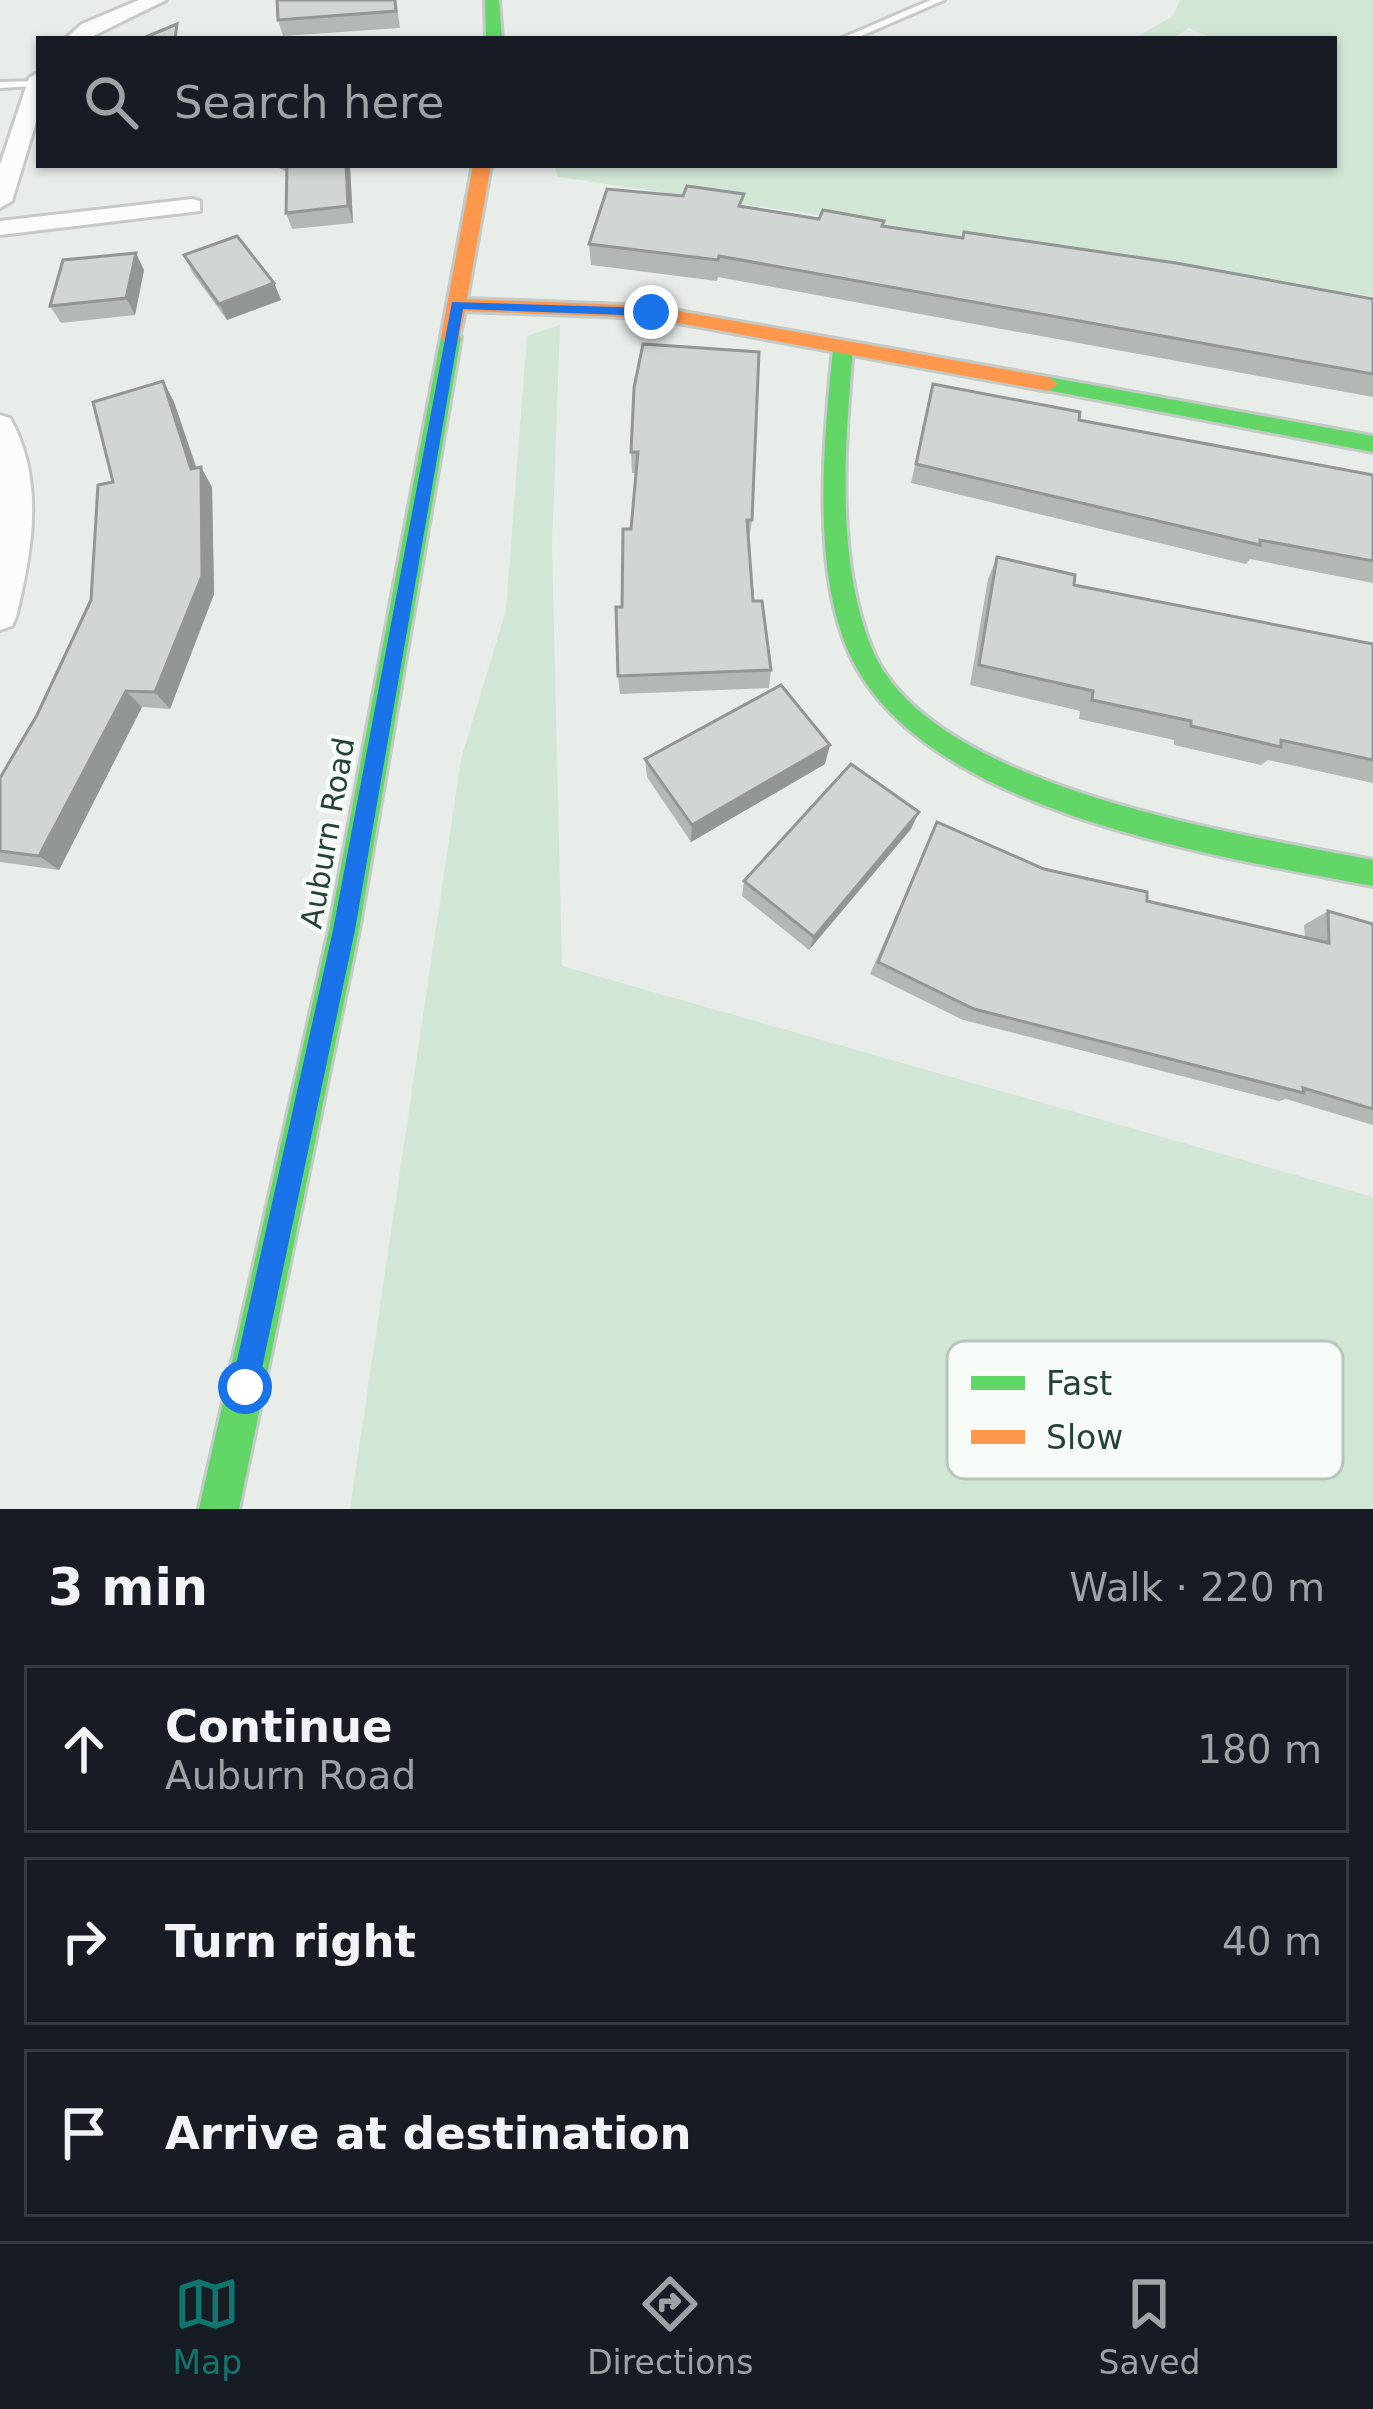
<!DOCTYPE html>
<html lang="en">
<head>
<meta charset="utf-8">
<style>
	:root { --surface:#171b24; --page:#242831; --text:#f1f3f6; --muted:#9ea1a6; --line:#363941; --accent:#0f766e }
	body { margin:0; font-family:"DejaVu Sans",sans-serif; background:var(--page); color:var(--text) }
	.stop { position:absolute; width:36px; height:36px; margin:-27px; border:9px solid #1a73e8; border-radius:50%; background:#fff }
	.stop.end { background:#1a73e8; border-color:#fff; box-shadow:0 3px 12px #0008 }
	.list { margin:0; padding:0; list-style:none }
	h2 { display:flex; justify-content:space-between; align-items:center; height:156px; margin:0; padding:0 48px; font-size:51px }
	h2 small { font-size:39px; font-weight:400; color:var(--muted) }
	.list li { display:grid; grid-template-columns:78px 1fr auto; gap:36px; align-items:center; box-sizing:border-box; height:168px; margin:0 24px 24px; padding:0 24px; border:3px solid var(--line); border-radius:0px }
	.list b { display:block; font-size:45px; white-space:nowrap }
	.list p { margin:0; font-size:39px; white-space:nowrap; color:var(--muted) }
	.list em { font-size:39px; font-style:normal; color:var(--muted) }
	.icon { flex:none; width:66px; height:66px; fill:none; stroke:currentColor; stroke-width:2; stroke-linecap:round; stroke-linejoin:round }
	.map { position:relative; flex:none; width:1373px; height:1509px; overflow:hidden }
	.search { position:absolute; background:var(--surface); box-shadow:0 3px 9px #0004; left:36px; right:36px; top:36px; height:132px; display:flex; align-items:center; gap:30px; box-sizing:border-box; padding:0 42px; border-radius:0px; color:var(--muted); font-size:45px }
	.sheet { height:732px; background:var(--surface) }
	nav { display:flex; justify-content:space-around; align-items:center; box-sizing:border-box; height:168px; border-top:3px solid var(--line); background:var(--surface); font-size:33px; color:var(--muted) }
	nav a { display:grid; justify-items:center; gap:6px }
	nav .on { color:var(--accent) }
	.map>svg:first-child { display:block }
	.green { fill:#d1e6d5 }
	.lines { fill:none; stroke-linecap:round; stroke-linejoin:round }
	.lane-casing { stroke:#c5cac7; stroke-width:6 }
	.street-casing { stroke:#c5cac7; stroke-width:6 }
	.fast-casing { stroke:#c3cbc7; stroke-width:6 }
	.slow-casing { stroke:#c3cbc7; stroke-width:6 }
	.lane { fill:#fcfcfc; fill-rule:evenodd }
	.street { fill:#fcfcfc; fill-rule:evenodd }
	.fast { fill:#63d668; fill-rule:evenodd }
	.slow { fill:#ff974d; fill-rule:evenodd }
	.wall { fill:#b3b8b5 }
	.shaded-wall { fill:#929694 }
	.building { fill:#d0d6d3; stroke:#929694; stroke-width:3 }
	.route { fill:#1a73e8 }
	.labels { text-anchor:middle; stroke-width:9; stroke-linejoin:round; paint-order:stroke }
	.street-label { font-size:30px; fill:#244237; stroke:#f7fbf8 }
	.key { fill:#f7fbf8; stroke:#b8c4be; stroke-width:3 }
	.key-label { font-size:33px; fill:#244237 }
</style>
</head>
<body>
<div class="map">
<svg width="1373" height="1509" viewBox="0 0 1373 1509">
	<rect width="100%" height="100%" fill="#e8edea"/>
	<g class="green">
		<polygon points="1180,0 1373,0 1373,296 558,177 554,165 1334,165 1334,39 1214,39 1189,28 1171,39 1133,39 1173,16"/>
		<polygon points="560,325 552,547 562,966 1373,1197 1373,1509 350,1509 461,759 506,610 527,336"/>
	</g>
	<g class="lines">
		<defs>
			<g id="lane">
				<polygon points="931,0 944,0 854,39 840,39"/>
				<polygon points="39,81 39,85 35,86 0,88 0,82"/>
			</g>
			<g id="street">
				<polygon points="139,0 166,0 87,39 65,39 82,24"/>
				<polygon points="39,72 39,112 12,201 0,208 0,165 29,78"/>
				<polygon points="192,199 200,201 200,211 0,235 0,221"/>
				<path d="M0,415L10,418C45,480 32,552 16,617L12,626L0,630Z"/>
			</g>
			<g id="fast">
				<polygon points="485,0 499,0 502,39 486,39"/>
				<polygon points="451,331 461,337 359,930 239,1509 199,1509 329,930 441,337"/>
				<path d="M843,342L853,349C845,444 835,558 872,649C930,789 1240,834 1373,860V886C1218,856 923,813 850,655C811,570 824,440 833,349Z"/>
				<polygon points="1048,377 1373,436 1373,452 1041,389 1041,379"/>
			</g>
			<polygon id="slow" points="473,165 491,165 467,299 651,306 1048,377 1058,384 1048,391 651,318 465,311 458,342 444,342 441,337"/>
		</defs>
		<use href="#lane" class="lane-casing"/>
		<use href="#street" class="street-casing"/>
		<use href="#fast" class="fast-casing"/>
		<use href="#slow" class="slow-casing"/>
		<use href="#lane" class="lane"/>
		<use href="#street" class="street"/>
		<use href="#fast" class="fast"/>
		<use href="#slow" class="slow"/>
	</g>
	<g class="wall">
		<polygon points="396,0 400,28 283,36 278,20"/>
		<polygon points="273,165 350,165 353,223 292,229 286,213 287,172"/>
		<polygon points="743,207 1373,299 1373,397 718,277 717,281 591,265 589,244"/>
		<polygon points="184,255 274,283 281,300 227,320 192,272"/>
		<polygon points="144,270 135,315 61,323 50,306"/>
		<polygon points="163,381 174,402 196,468 212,487 214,594 170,709 142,707 59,870 0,862 0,778 37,715 91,600 113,482"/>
		<polygon points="933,384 1079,420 1373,475 1373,583 1250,559 1246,564 911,483"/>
		<polygon points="634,388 752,520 749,540 753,601 771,670 769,688 620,694 618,676 622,607 637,473 632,473 631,452"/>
		<polygon points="997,557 1074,585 1373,644 1373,783 1268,760 1261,765 1174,745 1174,740 1079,719 1080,711 970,685 988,579"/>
		<polygon points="645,759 825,764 691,842 647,777"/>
		<polygon points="937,822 1044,869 1147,901 1305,938 1304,925 1328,911 1373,924 1373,1125 1286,1099 1279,1101 963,1020 870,974"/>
		<polygon points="911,829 809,950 742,896 744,881"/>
	</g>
	<g class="shaded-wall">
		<polygon points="346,165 350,165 353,223 348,206"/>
		<polygon points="136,253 144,270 135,315 126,298"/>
		<polygon points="274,283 281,300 227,320 219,304"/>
		<polygon points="163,381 174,402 201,481 201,467 212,487 214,594 170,709 155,692 191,469"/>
		<polygon points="126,691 142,707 59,870 39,856"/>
		<polygon points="830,745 825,764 691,842 692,825"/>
		<polygon points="919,812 911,829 809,950 814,937"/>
	</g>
	<g class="building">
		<polygon points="277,0 395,0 396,11 278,20"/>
		<polygon points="177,24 175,39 141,39"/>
		<polygon points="287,165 346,165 348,206 286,213"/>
		<polygon points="687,186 744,194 739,206 819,219 823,210 884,221 882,226 963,238 964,232 1176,263 1373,299 1373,374 719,256 718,260 589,244 607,189 683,196"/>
		<polygon points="237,236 274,283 219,304 184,255"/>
		<polygon points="136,253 126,298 50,306 63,260"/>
		<polygon points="643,344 759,352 752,520 747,520 753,601 762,601 771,670 618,676 616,607 622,607 623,529 631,529 638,452 631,452 634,388"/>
		<polygon points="163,381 191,469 201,467 202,576 155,692 126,691 39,856 0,851 0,778 37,715 91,600 98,485 113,482 93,402"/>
		<polygon points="933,384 1080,412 1079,420 1373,475 1373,561 1260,540 1260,545 916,464"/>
		<polygon points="997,557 1075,575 1074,585 1373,644 1373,760 1281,740 1281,747 1191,726 1191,721 1092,700 1093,691 979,665"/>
		<polygon points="781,685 830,745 692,825 645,759"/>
		<polygon points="851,764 919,812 814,937 744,881"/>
		<polygon points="937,822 1044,869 1147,892 1147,901 1329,943 1328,911 1373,924 1373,1109 1303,1088 1304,1093 974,1009 878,962"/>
	</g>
	<polygon class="route" points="452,302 651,308 658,312 651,316 463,309 355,930 258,1387 254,1397 245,1400 235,1397 231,1387 333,930"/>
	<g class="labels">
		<g class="street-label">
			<text transform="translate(328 833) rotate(-80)" y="10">Auburn Road</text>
		</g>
	</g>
	<rect x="947" y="1341" width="396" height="138" rx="18" class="key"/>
	<rect x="971" y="1376" width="54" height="14" fill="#63d668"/>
	<rect x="971" y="1430" width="54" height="14" fill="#ff974d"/>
	<g class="key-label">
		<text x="1046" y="1395">Fast</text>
		<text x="1046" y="1449">Slow</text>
	</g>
</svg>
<div class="stop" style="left:245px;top:1387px"></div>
<div class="stop end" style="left:651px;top:312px"></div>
<div class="search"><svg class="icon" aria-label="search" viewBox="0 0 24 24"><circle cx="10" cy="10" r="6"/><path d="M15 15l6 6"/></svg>Search here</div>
</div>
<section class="sheet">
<h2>3 min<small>Walk · 220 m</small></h2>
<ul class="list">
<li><svg class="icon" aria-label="ahead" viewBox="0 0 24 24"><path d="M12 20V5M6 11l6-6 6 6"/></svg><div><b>Continue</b><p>Auburn Road</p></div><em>180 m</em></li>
<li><svg class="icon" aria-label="right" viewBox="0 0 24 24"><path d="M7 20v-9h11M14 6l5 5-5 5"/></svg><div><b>Turn right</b></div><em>40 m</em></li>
<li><svg class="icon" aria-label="arrive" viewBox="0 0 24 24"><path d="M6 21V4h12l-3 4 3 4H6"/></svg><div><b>Arrive at destination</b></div></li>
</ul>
</section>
<nav>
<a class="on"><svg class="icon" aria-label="map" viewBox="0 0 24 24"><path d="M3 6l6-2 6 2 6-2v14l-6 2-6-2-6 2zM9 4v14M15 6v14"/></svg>Map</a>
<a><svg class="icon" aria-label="directions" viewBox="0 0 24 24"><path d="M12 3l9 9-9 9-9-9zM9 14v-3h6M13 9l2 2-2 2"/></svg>Directions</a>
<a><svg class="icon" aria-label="saved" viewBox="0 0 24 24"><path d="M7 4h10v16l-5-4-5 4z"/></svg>Saved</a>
</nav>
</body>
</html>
